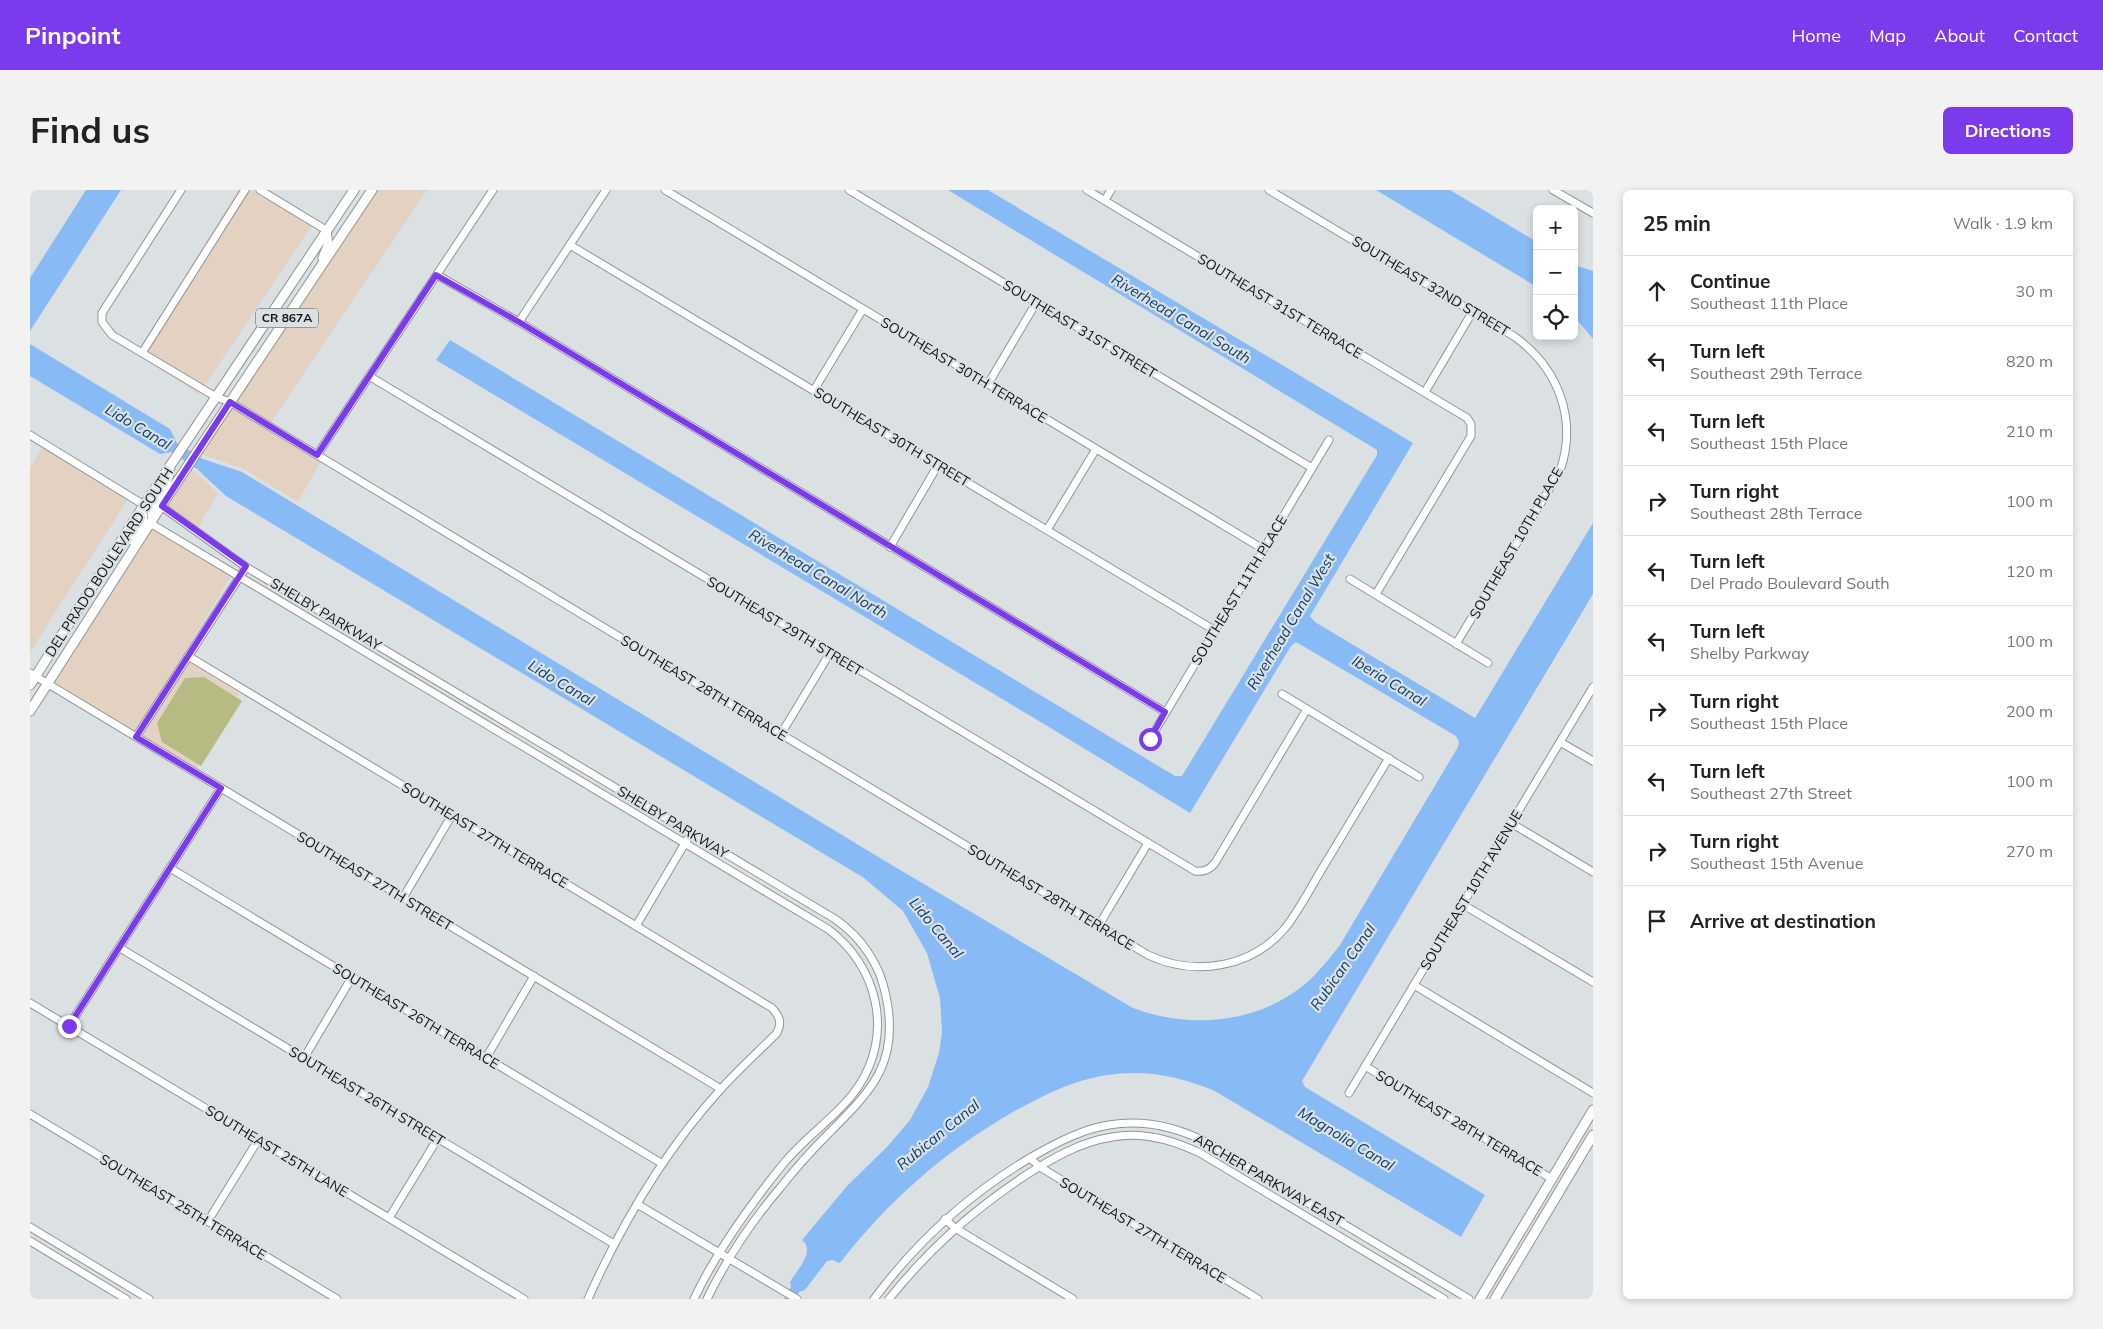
<!DOCTYPE html>
<html lang="en">
<head>
<meta charset="utf-8">
<style>
	:root { --surface:#fff; --page:#f2f2f2; --text:#222; --muted:#767676; --line:#e0e0e0; --accent:#7c3aed }
	body { margin:0; font-family:Mulish,sans-serif; background:var(--page); color:var(--text) }
	.controls { position:absolute; right:15px; top:15px; display:grid; overflow:hidden; border-radius:8px; box-shadow:0 2px 8px #0003 }
	.controls button { width:45px; height:45px; display:grid; place-items:center; padding:0; border:0; border-bottom:1px solid var(--line); background:var(--surface); color:var(--text); font:25px sans-serif }
	.stop { position:absolute; width:15px; height:15px; margin:-11px; border:4px solid #7c3aed; border-radius:50%; background:#fff }
	.stop.end { background:#7c3aed; border-color:#fff; box-shadow:0 1px 5px #0008 }
	.list { margin:0; padding:0; list-style:none }
	h2 { display:flex; justify-content:space-between; align-items:center; height:65px; margin:0; padding:0 20px; font-size:21px }
	h2 small { font-size:16px; font-weight:400; color:var(--muted) }
	.list li { display:grid; grid-template-columns:32px 1fr auto; gap:15px; align-items:center; box-sizing:border-box; height:70px; padding:0 20px; border-top:1px solid var(--line) }
	.list b { display:block; font-size:19px; white-space:nowrap }
	.list p { margin:0; font-size:16px; white-space:nowrap; color:var(--muted) }
	.list em { font-size:16px; font-style:normal; color:var(--muted) }
	.icon { flex:none; width:28px; height:28px; fill:none; stroke:currentColor; stroke-width:2; stroke-linecap:round; stroke-linejoin:round }
	.map { position:relative; flex:none; width:1563px; height:1109px; overflow:hidden; border-radius:8px }
	header { display:flex; align-items:center; gap:30px; box-sizing:border-box; height:70px; padding:0 25px; background:var(--accent); color:#fff }
	header strong { font-size:24px }
	nav { display:flex; gap:28px; margin-inline-start:auto; font-size:18px }
	.intro { display:flex; align-items:center; justify-content:space-between; box-sizing:border-box; height:120px; padding:0 30px }
	h1 { margin:0; font-size:35px }
	.button { padding:12px 22px; border-radius:8px; background:var(--accent); color:#fff; font-size:18px; font-weight:700 }
	main { display:flex; gap:30px; padding:0 30px }
	aside { flex:1; background:var(--surface); border-radius:8px; box-shadow:0 2px 8px #0003 }
	.map>svg:first-child { display:block }
	.commercial { fill:#e3d2c1 }
	.green { fill:#b7bb83 }
	.water { fill:#88bbf5 }
	.lines { fill:none; stroke-linecap:round; stroke-linejoin:round }
	.minor-casing { stroke:#919598; stroke-width:9 }
	.major-casing { stroke:#919598; stroke-width:11 }
	.minor { stroke:#fff; stroke-width:7 }
	.major { stroke:#fff; stroke-width:9 }
	.route { stroke:#7c3aed; stroke-width:6 }
	.labels { text-anchor:middle; stroke-width:4.5; stroke-linejoin:round; paint-order:stroke }
	.shield { fill:#dbe0e3; stroke:#4e5052; stroke-width:1 }
	.shield-label { font-size:12px; font-weight:bold; fill:#111214 }
	.street-label { font-size:14px; fill:#111214; stroke:#dbe0e3 }
	.water-label { font-size:15px; font-style:italic; fill:#0b4074; stroke:#dbe0e3 }
</style>
</head>
<body>
<header>
<strong>Pinpoint</strong>
<nav><a>Home</a><a>Map</a><a>About</a><a>Contact</a></nav>
</header>
<div class="intro"><h1>Find us</h1><a class="button">Directions</a></div>
<main>
<div class="map">
<svg width="1563" height="1109" viewBox="0 0 1563 1109">
	<rect width="100%" height="100%" fill="#dbe0e3"/>
	<g class="commercial">
		<polygon points="208,0 232,0 283,34 169,204 107,164"/>
		<polygon points="348,0 397,0 237,238 294,266 268,312 214,279 171,264"/>
		<polygon points="13,257 100,306 0,462 0,278"/>
		<polygon points="161,279 188,303 168,338 137,315"/>
		<polygon points="122,339 201,386 152,467 209,503 163,584 21,497"/>
	</g>
	<polygon class="green" points="174,487 212,511 171,576 132,552 127,533 155,488"/>
	<g class="water">
		<polygon points="56,0 91,0 0,141 0,88"/>
		<path d="M918,0H958L1383,253L1280,426L1285,432L1445,528L1563,333V404L1272,891L1275,897L1455,1005L1431,1047L1183,900C1158,890 1131,883 1105,883C1057,883 1024,900 983,922C915,961 858,1011 810,1073L802,1070L797,1071L775,1100L769,1102L765,1109H754L761,1097L760,1092C767,1080 786,1061 772,1050L817,996L857,957L880,930L898,897L909,863L912,843L910,808L897,763L873,721L834,688L196,306L167,279L141,262L130,264L0,186V154L140,239L147,253L173,269L212,282L855,671L1103,818C1159,839 1226,834 1274,795C1288,783 1299,769 1310,755L1428,557L1429,552L1426,546L1266,452L1261,456L1160,623L1014,534L406,170L420,150L1145,586H1152L1347,265V260Z"/>
		<polygon points="1346,0 1420,0 1507,52 1507,97"/>
		<polygon points="1544,75 1563,81 1563,149 1544,126"/>
	</g>
	<g class="lines">
		<defs>
			<g id="minor">
				<path d="M151,0L72,123V132L82,145L186,207L200,212L244,239L1118,765C1165,787 1222,778 1256,737C1272,716 1284,691 1298,669C1318,636 1338,602 1359,568"/>
				<polyline points="230,0 296,40"/>
				<polyline points="635,0 1233,359"/>
				<polyline points="819,0 1282,278"/>
				<polyline points="1057,0 1437,228 1441,234 1441,246 1346,404"/>
				<path d="M1239,0L1485,147C1528,178 1548,229 1530,281L1426,454"/>
				<polyline points="1523,0 1563,23"/>
				<polyline points="1075,10 1081,0"/>
				<polyline points="540,55 1184,440"/>
				<polyline points="407,85 489,132 1135,522"/>
				<polyline points="489,132 576,0"/>
				<polyline points="112,163 215,0"/>
				<path d="M339,186L1165,681C1174,682 1179,680 1185,673L1277,519"/>
				<polyline points="958,194 1006,113"/>
				<polyline points="784,200 833,119"/>
				<polyline points="1395,202 1443,121"/>
				<polyline points="0,245 114,315"/>
				<polyline points="287,265 463,0"/>
				<path d="M131,316L216,377L805,729C831,747 850,774 856,806C870,873 842,900 798,944C781,961 765,979 750,998C722,1031 696,1070 677,1109"/>
				<path d="M120,333L798,739C848,776 864,844 828,897C808,926 776,946 754,973C720,1015 687,1060 664,1109"/>
				<polyline points="1017,340 1066,259"/>
				<polyline points="860,357 908,275"/>
				<polyline points="1320,389 1458,473"/>
				<path d="M158,466L742,818C750,827 752,832 747,843C728,862 708,880 690,900C634,962 592,1033 558,1109"/>
				<polyline points="0,483 691,899"/>
				<polyline points="1252,504 1389,587"/>
				<polyline points="751,544 800,463"/>
				<polyline points="106,547 216,377"/>
				<polyline points="1120,549 1299,250"/>
				<polyline points="1530,552 1563,571"/>
				<polyline points="1481,633 1563,682"/>
				<polyline points="140,678 631,973"/>
				<polyline points="373,708 422,625"/>
				<polyline points="1432,714 1563,792"/>
				<polyline points="1069,735 1118,653"/>
				<polyline points="606,736 661,643"/>
				<polyline points="90,758 584,1054"/>
				<polyline points="1384,795 1563,903"/>
				<polyline points="0,813 494,1109"/>
				<polyline points="39,836 191,598"/>
				<polyline points="274,868 322,787"/>
				<polyline points="456,868 504,786"/>
				<polyline points="1335,876 1522,989"/>
				<polyline points="1319,903 1563,497"/>
				<polyline points="0,924 307,1109"/>
				<polyline points="1000,968 1010,977 1228,1109"/>
				<polyline points="607,1014 767,1109"/>
				<polyline points="359,1028 408,948"/>
				<polyline points="915,1029 925,1038 1043,1109"/>
				<polyline points="178,1031 228,950"/>
				<polyline points="0,1037 119,1109"/>
				<polyline points="0,1051 96,1109"/>
				<path d="M844,1109C888,1050 941,1002 1005,965C1028,952 1053,939 1079,935C1114,929 1147,937 1178,953L1439,1109"/>
				<path d="M859,1109C900,1058 942,1021 996,985C1023,968 1050,952 1082,947C1113,941 1143,950 1170,963L1414,1109"/>
			</g>
			<g id="major">
				<polyline points="293,68 298,55 296,40"/>
				<path d="M122,326C127,306 139,296 140,276"/>
				<polyline points="102,350 112,336 113,318"/>
				<polyline points="0,495 114,315 324,0"/>
				<polyline points="0,521 131,316 342,0"/>
				<polyline points="1450,1109 1563,920"/>
				<polyline points="1465,1109 1563,945"/>
			</g>
		</defs>
		<use href="#minor" class="minor-casing"/>
		<use href="#major" class="major-casing"/>
		<use href="#minor" class="minor"/>
		<use href="#major" class="major"/>
	</g>
	<g class="lines">
		<polyline class="route" points="39,836 191,598 106,547 216,376 132,316 200,212 287,265 406,85 489,132 1135,522 1120,549"/>
	</g>
	<g class="labels">
		<rect class="shield" x="226" y="118.5" width="62" height="19" rx="4"/>
		<g class="shield-label">
			<text x="257" y="132">CR 867A</text>
		</g>
		<g class="street-label">
			<text transform="translate(1401 96) rotate(31)" y="5">SOUTHEAST 32ND STREET</text>
			<text transform="translate(1250 116) rotate(31)" y="5">SOUTHEAST 31ST TERRACE</text>
			<text transform="translate(1050 139) rotate(31)" y="5">SOUTHEAST 31ST STREET</text>
			<text transform="translate(934 180) rotate(31)" y="5">SOUTHEAST 30TH TERRACE</text>
			<text transform="translate(862 247) rotate(31)" y="5">SOUTHEAST 30TH STREET</text>
			<text transform="translate(1486 353) rotate(-60)" y="5">SOUTHEAST 10TH PLACE</text>
			<text transform="translate(79 372) rotate(-57)" y="5">DEL PRADO BOULEVARD SOUTH</text>
			<text transform="translate(1209 400) rotate(-59)" y="5">SOUTHEAST 11TH PLACE</text>
			<text transform="translate(296 424) rotate(31)" y="5">SHELBY PARKWAY</text>
			<text transform="translate(755 436) rotate(31)" y="5">SOUTHEAST 29TH STREET</text>
			<text transform="translate(674 498) rotate(31)" y="5">SOUTHEAST 28TH TERRACE</text>
			<text transform="translate(643 632) rotate(31)" y="5">SHELBY PARKWAY</text>
			<text transform="translate(455 645) rotate(31)" y="5">SOUTHEAST 27TH TERRACE</text>
			<text transform="translate(345 691) rotate(31)" y="5">SOUTHEAST 27TH STREET</text>
			<text transform="translate(1441 700) rotate(-59)" y="5">SOUTHEAST 10TH AVENUE</text>
			<text transform="translate(1021 707) rotate(31)" y="5">SOUTHEAST 28TH TERRACE</text>
			<text transform="translate(386 826) rotate(31)" y="5">SOUTHEAST 26TH TERRACE</text>
			<text transform="translate(337 906) rotate(31)" y="5">SOUTHEAST 26TH STREET</text>
			<text transform="translate(1429 933) rotate(31)" y="5">SOUTHEAST 28TH TERRACE</text>
			<text transform="translate(247 961) rotate(31)" y="5">SOUTHEAST 25TH LANE</text>
			<text transform="translate(1239 990) rotate(30)" y="5">ARCHER PARKWAY EAST</text>
			<text transform="translate(153 1017) rotate(31)" y="5">SOUTHEAST 25TH TERRACE</text>
			<text transform="translate(1113 1040) rotate(31)" y="5">SOUTHEAST 27TH TERRACE</text>
		</g>
		<g class="water-label">
			<text transform="translate(1151 129) rotate(31)" y="5">Riverhead Canal South</text>
			<text transform="translate(108 237) rotate(31)" y="5">Lido Canal</text>
			<text transform="translate(788 384) rotate(31)" y="5">Riverhead Canal North</text>
			<text transform="translate(1261 432) rotate(-59)" y="5">Riverhead Canal West</text>
			<text transform="translate(1359 491) rotate(31)" y="5">Iberia Canal</text>
			<text transform="translate(531 493) rotate(31)" y="5">Lido Canal</text>
			<text transform="translate(906 738) rotate(50)" y="5">Lido Canal</text>
			<text transform="translate(1313 777) rotate(-55)" y="5">Rubican Canal</text>
			<text transform="translate(908 945) rotate(-39)" y="5">Rubican Canal</text>
			<text transform="translate(1316 949) rotate(31)" y="5">Magnolia Canal</text>
		</g>
	</g>
</svg>
<div class="controls">
<button>+</button>
<button>−</button>
<button><svg class="icon" aria-label="locate" viewBox="0 0 24 24"><circle cx="12" cy="12" r="6"/><path d="M12 2v4M12 18v4M2 12h4M18 12h4"/></svg></button>
</div>
<div class="stop" style="left:1120px;top:549px"></div>
<div class="stop end" style="left:39px;top:836px"></div>
</div>
<aside>
<h2>25 min<small>Walk · 1.9 km</small></h2>
<ul class="list">
<li><svg class="icon" aria-label="ahead" viewBox="0 0 24 24"><path d="M12 20V5M6 11l6-6 6 6"/></svg><div><b>Continue</b><p>Southeast 11th Place</p></div><em>30 m</em></li>
<li><svg class="icon" aria-label="left" viewBox="0 0 24 24"><path d="M17 20v-9H6M10 6l-5 5 5 5"/></svg><div><b>Turn left</b><p>Southeast 29th Terrace</p></div><em>820 m</em></li>
<li><svg class="icon" aria-label="left" viewBox="0 0 24 24"><path d="M17 20v-9H6M10 6l-5 5 5 5"/></svg><div><b>Turn left</b><p>Southeast 15th Place</p></div><em>210 m</em></li>
<li><svg class="icon" aria-label="right" viewBox="0 0 24 24"><path d="M7 20v-9h11M14 6l5 5-5 5"/></svg><div><b>Turn right</b><p>Southeast 28th Terrace</p></div><em>100 m</em></li>
<li><svg class="icon" aria-label="left" viewBox="0 0 24 24"><path d="M17 20v-9H6M10 6l-5 5 5 5"/></svg><div><b>Turn left</b><p>Del Prado Boulevard South</p></div><em>120 m</em></li>
<li><svg class="icon" aria-label="left" viewBox="0 0 24 24"><path d="M17 20v-9H6M10 6l-5 5 5 5"/></svg><div><b>Turn left</b><p>Shelby Parkway</p></div><em>100 m</em></li>
<li><svg class="icon" aria-label="right" viewBox="0 0 24 24"><path d="M7 20v-9h11M14 6l5 5-5 5"/></svg><div><b>Turn right</b><p>Southeast 15th Place</p></div><em>200 m</em></li>
<li><svg class="icon" aria-label="left" viewBox="0 0 24 24"><path d="M17 20v-9H6M10 6l-5 5 5 5"/></svg><div><b>Turn left</b><p>Southeast 27th Street</p></div><em>100 m</em></li>
<li><svg class="icon" aria-label="right" viewBox="0 0 24 24"><path d="M7 20v-9h11M14 6l5 5-5 5"/></svg><div><b>Turn right</b><p>Southeast 15th Avenue</p></div><em>270 m</em></li>
<li><svg class="icon" aria-label="arrive" viewBox="0 0 24 24"><path d="M6 21V4h12l-3 4 3 4H6"/></svg><div><b>Arrive at destination</b></div></li>
</ul>
</aside>
</main>
</body>
</html>
